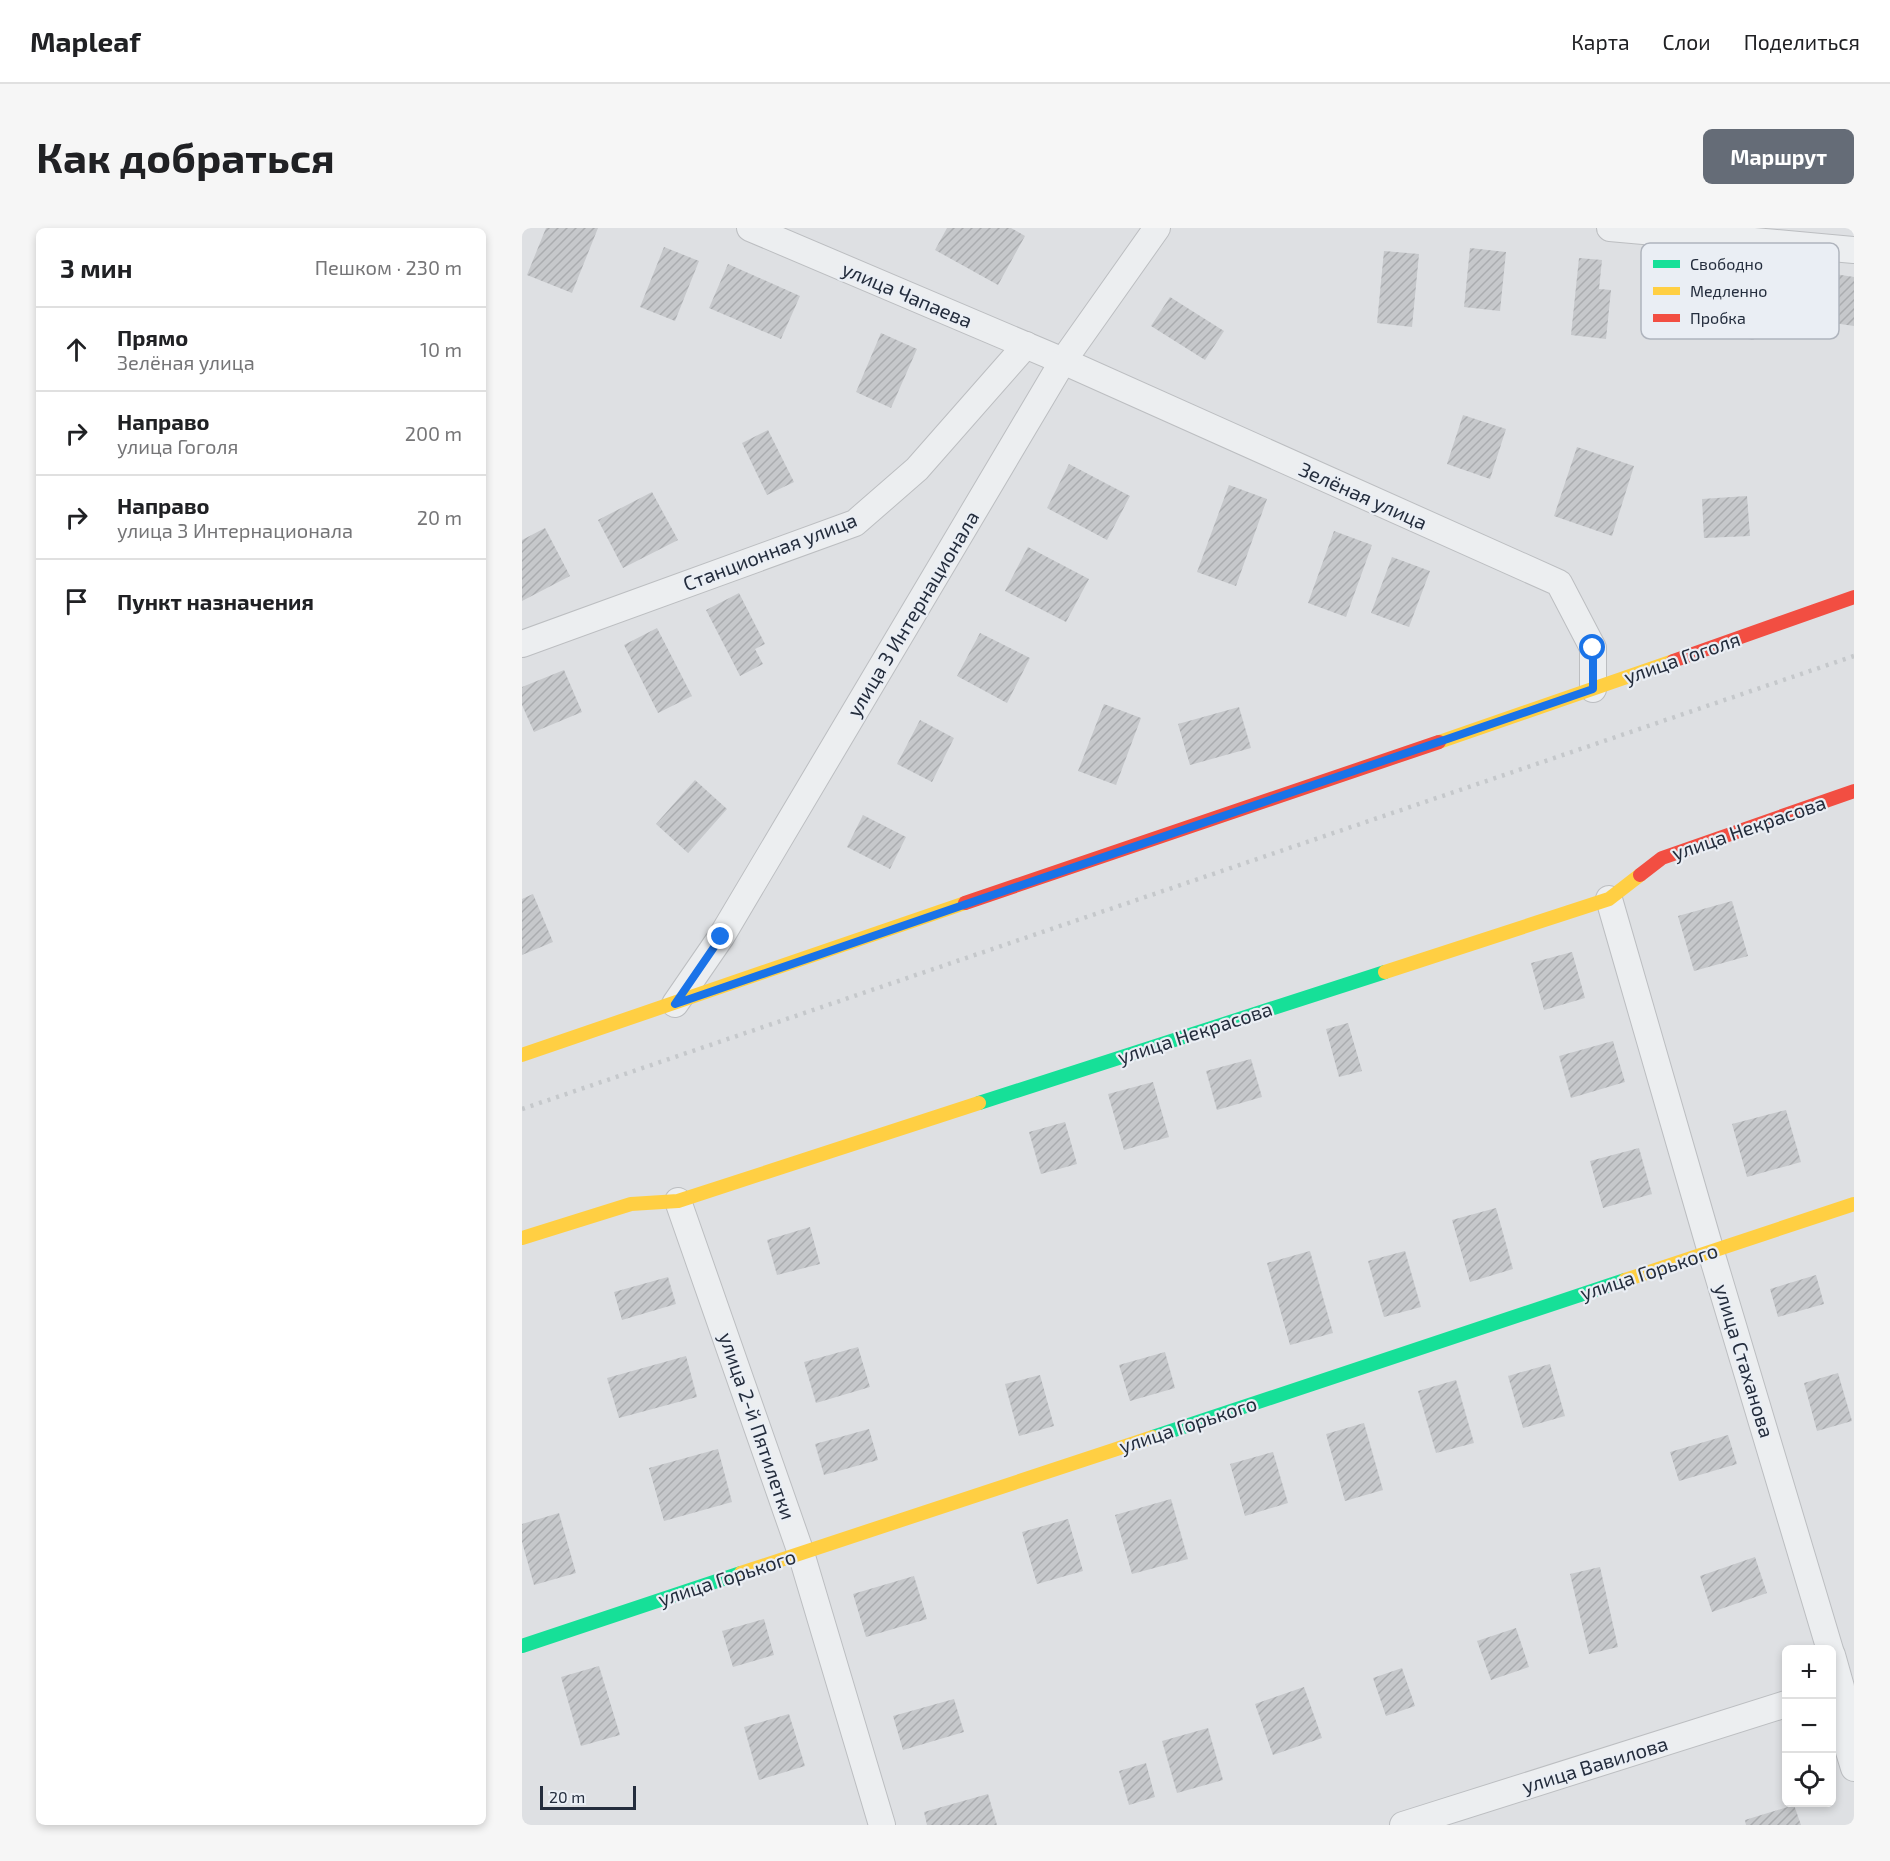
<!DOCTYPE html>
<html lang="ru">
<head>
<meta charset="utf-8">
<style>
	:root { --surface:#fff; --page:#f6f6f6; --text:#202124; --muted:#757577; --line:#e0e0e0; --accent:#656c77 }
	body { margin:0; font-family:"Exo 2",sans-serif; background:var(--page); color:var(--text) }
	.controls { position:absolute; right:18px; bottom:18px; display:grid; overflow:hidden; border-radius:9px; box-shadow:0 3px 9px #0003 }
	.controls button { width:54px; height:54px; display:grid; place-items:center; padding:0; border:0; border-bottom:2px solid var(--line); background:var(--surface); color:var(--text); font:30px sans-serif }
	.scale { position:absolute; left:18px; bottom:15px; width:96px; box-sizing:border-box; padding-left:6px; border:3px solid #242d3d; border-top:0; font-size:16px; line-height:21px; white-space:nowrap; color:#242d3d; -webkit-text-stroke:4px #eaeef4; paint-order:stroke }
	.stop { position:absolute; width:18px; height:18px; margin:-14px; border:4px solid #1a73e8; border-radius:50%; background:#fff }
	.stop.end { background:#1a73e8; border-color:#fff; box-shadow:0 2px 6px #0008 }
	.list { margin:0; padding:0; list-style:none }
	h2 { display:flex; justify-content:space-between; align-items:center; height:78px; margin:0; padding:0 24px; font-size:26px }
	h2 small { font-size:20px; font-weight:400; color:var(--muted) }
	.list li { display:grid; grid-template-columns:39px 1fr auto; gap:18px; align-items:center; box-sizing:border-box; height:84px; padding:0 24px; border-top:2px solid var(--line) }
	.list b { display:block; font-size:22px; white-space:nowrap }
	.list p { margin:0; font-size:20px; white-space:nowrap; color:var(--muted) }
	.list em { font-size:20px; font-style:normal; color:var(--muted) }
	.icon { flex:none; width:33px; height:33px; fill:none; stroke:currentColor; stroke-width:2; stroke-linecap:round; stroke-linejoin:round }
	.map { position:relative; flex:none; width:1332px; height:1597px; overflow:hidden; border-radius:9px }
	header { display:flex; align-items:center; gap:36px; box-sizing:border-box; height:84px; padding:0 30px; background:var(--surface); border-bottom:2px solid var(--line) }
	header strong { font-size:28px }
	nav { display:flex; gap:33px; margin-inline-start:auto; font-size:21px }
	.intro { display:flex; align-items:center; justify-content:space-between; box-sizing:border-box; height:144px; padding:0 36px }
	h1 { margin:0; font-size:42px }
	.button { padding:15px 27px; border-radius:9px; background:var(--accent); color:#fff; font-size:21px; font-weight:700 }
	main { display:flex; gap:36px; padding:0 36px }
	aside { flex:1; background:var(--surface); border-radius:9px; box-shadow:0 3px 9px #0003 }
	.map>svg:first-child { display:block }
	.building { fill:url(#building-hatch) }
	.lines { fill:none; stroke-linecap:round; stroke-linejoin:round }
	.street-casing { stroke:#bcbec1; stroke-width:28 }
	.street { stroke:#eceef0; stroke-width:26 }
	.fast { stroke:#16e098; stroke-width:14 }
	.slow { stroke:#ffcf43; stroke-width:14 }
	.jam { stroke:#f24e42; stroke-width:14 }
	.rail { stroke:#c5c8cb; stroke-width:4.5; stroke-dasharray:3 6; stroke-linecap:butt }
	.route { stroke:#1a73e8; stroke-width:8 }
	.labels { text-anchor:middle; stroke-width:4.5; stroke-linejoin:round; paint-order:stroke }
	.street-label { font-size:20px; fill:#242d3d; stroke:#eaeef4 }
	.key { fill:#eaeef4; stroke:#afb4bd; stroke-width:1.5 }
	.key-label { font-size:16px; fill:#242d3d }
</style>
</head>
<body>
<header>
<strong>Mapleaf</strong>
<nav><a>Карта</a><a>Слои</a><a>Поделиться</a></nav>
</header>
<div class="intro"><h1>Как добраться</h1><a class="button">Маршрут</a></div>
<main>
<aside>
<h2>3 мин<small>Пешком · 230 m</small></h2>
<ul class="list">
<li><svg class="icon" aria-label="ahead" viewBox="0 0 24 24"><path d="M12 20V5M6 11l6-6 6 6"/></svg><div><b>Прямо</b><p>Зелёная улица</p></div><em>10 m</em></li>
<li><svg class="icon" aria-label="right" viewBox="0 0 24 24"><path d="M7 20v-9h11M14 6l5 5-5 5"/></svg><div><b>Направо</b><p>улица Гоголя</p></div><em>200 m</em></li>
<li><svg class="icon" aria-label="right" viewBox="0 0 24 24"><path d="M7 20v-9h11M14 6l5 5-5 5"/></svg><div><b>Направо</b><p>улица 3 Интернационала</p></div><em>20 m</em></li>
<li><svg class="icon" aria-label="arrive" viewBox="0 0 24 24"><path d="M6 21V4h12l-3 4 3 4H6"/></svg><div><b>Пункт назначения</b></div></li>
</ul>
</aside>
<div class="map">
<svg width="1332" height="1597" viewBox="0 0 1332 1597">
	<defs>
		<pattern id="building-hatch" width="6" height="6" patternUnits="userSpaceOnUse" patternTransform="scale(1.5)"><rect width="6" height="6" fill="#c6c8cb"/><path d="M-1 1l2-2M0 6l6-6M5 7l2-2" fill="none" stroke="#aaacaf"/></pattern>
	</defs>
	<rect width="100%" height="100%" fill="#dee0e3"/>
	<g class="building">
		<polygon points="24,0 76,0 50,65 5,47"/>
		<polygon points="425,0 489,0 503,8 476,57 413,22"/>
		<polygon points="142,19 177,33 153,93 118,79"/>
		<polygon points="948,20 984,24 978,83 942,79"/>
		<polygon points="862,23 897,26 890,99 855,95"/>
		<polygon points="1057,30 1080,32 1077,61 1089,62 1084,111 1049,107"/>
		<polygon points="206,36 278,68 259,111 187,80"/>
		<polygon points="1193,38 1242,45 1232,112 1182,104"/>
		<polygon points="1306,45 1332,49 1332,98 1298,93"/>
		<polygon points="648,69 702,103 683,132 629,98"/>
		<polygon points="359,105 395,121 369,180 334,164"/>
		<polygon points="941,187 984,201 968,251 925,236"/>
		<polygon points="246,202 272,254 245,267 220,215"/>
		<polygon points="1055,219 1112,238 1090,308 1032,288"/>
		<polygon points="547,236 608,268 585,312 525,280"/>
		<polygon points="707,257 745,271 714,358 675,344"/>
		<polygon points="130,264 156,312 101,340 76,292"/>
		<polygon points="1225,268 1228,308 1182,310 1180,271"/>
		<polygon points="23,300 48,348 0,373 0,312"/>
		<polygon points="812,303 850,317 824,389 786,375"/>
		<polygon points="506,319 567,351 544,394 483,363"/>
		<polygon points="870,329 908,343 887,399 849,385"/>
		<polygon points="217,365 243,416 233,421 241,436 218,448 184,382"/>
		<polygon points="135,400 170,468 136,485 102,417"/>
		<polygon points="458,405 508,430 485,475 435,448"/>
		<polygon points="42,442 60,484 12,504 0,477 0,459"/>
		<polygon points="582,476 619,490 594,557 556,543"/>
		<polygon points="717,479 729,520 668,537 656,496"/>
		<polygon points="398,492 432,510 410,554 375,536"/>
		<polygon points="173,552 205,581 166,625 134,596"/>
		<polygon points="341,587 384,609 368,641 325,619"/>
		<polygon points="11,666 31,714 0,727 0,671"/>
		<polygon points="1210,673 1226,728 1172,743 1156,688"/>
		<polygon points="1050,724 1063,770 1022,782 1009,735"/>
		<polygon points="826,795 840,843 817,849 804,801"/>
		<polygon points="1091,813 1103,854 1049,870 1037,828"/>
		<polygon points="729,831 740,869 695,882 684,843"/>
		<polygon points="631,854 647,909 602,922 586,866"/>
		<polygon points="1264,882 1279,934 1225,949 1210,896"/>
		<polygon points="543,894 555,936 519,946 507,904"/>
		<polygon points="1117,920 1130,966 1081,980 1068,933"/>
		<polygon points="974,980 991,1041 948,1054 930,992"/>
		<polygon points="288,999 298,1036 255,1047 245,1012"/>
		<polygon points="788,1023 811,1105 768,1117 745,1035"/>
		<polygon points="883,1023 899,1079 862,1089 846,1033"/>
		<polygon points="1294,1047 1302,1076 1256,1089 1248,1061"/>
		<polygon points="146,1049 154,1076 100,1092 92,1064"/>
		<polygon points="336,1119 348,1159 294,1175 282,1134"/>
		<polygon points="643,1124 653,1160 608,1173 597,1137"/>
		<polygon points="164,1128 175,1169 97,1190 85,1150"/>
		<polygon points="1028,1136 1043,1188 1001,1200 986,1148"/>
		<polygon points="1316,1145 1330,1193 1295,1203 1282,1155"/>
		<polygon points="518,1147 532,1198 497,1208 483,1156"/>
		<polygon points="934,1152 952,1215 914,1225 896,1163"/>
		<polygon points="842,1195 861,1262 823,1273 804,1206"/>
		<polygon points="347,1201 356,1232 302,1247 293,1216"/>
		<polygon points="1206,1207 1215,1236 1157,1253 1148,1224"/>
		<polygon points="196,1221 210,1274 142,1293 127,1240"/>
		<polygon points="751,1224 766,1275 723,1288 708,1236"/>
		<polygon points="649,1271 666,1331 610,1346 593,1287"/>
		<polygon points="37,1285 54,1345 12,1357 0,1314 0,1296"/>
		<polygon points="546,1291 561,1343 515,1356 500,1304"/>
		<polygon points="1233,1329 1245,1365 1190,1384 1178,1348"/>
		<polygon points="1078,1339 1096,1419 1067,1426 1048,1346"/>
		<polygon points="392,1348 405,1391 344,1409 331,1366"/>
		<polygon points="242,1391 252,1427 211,1439 200,1403"/>
		<polygon points="994,1400 1007,1439 969,1452 955,1413"/>
		<polygon points="77,1438 98,1507 59,1518 39,1449"/>
		<polygon points="880,1440 893,1478 864,1488 851,1450"/>
		<polygon points="782,1459 800,1510 751,1527 733,1476"/>
		<polygon points="432,1471 442,1504 381,1522 371,1488"/>
		<polygon points="267,1486 283,1538 237,1552 222,1499"/>
		<polygon points="686,1500 701,1552 655,1565 640,1513"/>
		<polygon points="624,1535 633,1569 607,1577 597,1543"/>
		<polygon points="466,1566 475,1597 405,1597 402,1584"/>
		<polygon points="1272,1577 1279,1597 1224,1597 1223,1592"/>
	</g>
	<g class="lines">
		<defs>
			<g id="street">
				<polyline points="228,0 541,133 1037,355 1071,420 1071,461"/>
				<polyline points="1088,0 1332,22"/>
				<polyline points="0,416 333,295 395,241 504,117"/>
				<polyline points="1087,671 1189,1024 1308,1422"/>
				<polyline points="153,776 199,709 541,133 635,0"/>
				<polyline points="156,973 279,1325 360,1597"/>
				<polyline points="1310,1427 1319,1459 1325,1517 1332,1540"/>
				<polyline points="881,1597 1264,1476"/>
			</g>
		</defs>
		<use href="#street" class="street-casing"/>
		<use href="#street" class="street"/>
		<g class="fast">
			<polyline points="457,875 863,744"/>
			<polyline points="631,1209 1103,1052"/>
			<polyline points="0,1418 219,1345"/>
		</g>
		<g class="slow">
			<polyline points="917,514 1151,433"/>
			<polyline points="863,744 1087,671 1118,647"/>
			<polyline points="0,827 443,675"/>
			<polyline points="0,1010 109,976 156,973 457,875"/>
			<polyline points="1103,1052 1332,976"/>
			<polyline points="219,1345 631,1209"/>
		</g>
		<g class="jam">
			<polyline points="1151,433 1332,369"/>
			<polyline points="1118,647 1140,630 1332,563"/>
			<polyline points="443,675 917,514"/>
		</g>
		<polyline class="rail" points="0,881 1332,428"/>
	</g>
	<g class="lines">
		<polyline class="route" points="199,709 153,776 1071,461 1071,420"/>
	</g>
	<g class="labels">
		<g class="street-label">
			<text transform="translate(385 67) rotate(23)" y="7">улица Чапаева</text>
			<text transform="translate(841 268) rotate(24)" y="7">Зелёная улица</text>
			<text transform="translate(248 324) rotate(-21)" y="7">Станционная улица</text>
			<text transform="translate(391 386) rotate(-59)" y="7">улица 3 Интернационала</text>
			<text transform="translate(1160 430) rotate(-19)" y="7">улица Гоголя</text>
			<text transform="translate(1227 600) rotate(-19)" y="7">улица Некрасова</text>
			<text transform="translate(673 805) rotate(-18)" y="7">улица Некрасова</text>
			<text transform="translate(1127 1044) rotate(-18)" y="7">улица Горького</text>
			<text transform="translate(1222 1133) rotate(73)" y="7">улица Стаханова</text>
			<text transform="translate(666 1197) rotate(-18)" y="7">улица Горького</text>
			<text transform="translate(235 1198) rotate(71)" y="7">улица 2-й Пятилетки</text>
			<text transform="translate(205 1350) rotate(-18)" y="7">улица Горького</text>
			<text transform="translate(1073 1537) rotate(-17)" y="7">улица Вавилова</text>
		</g>
	</g>
	<rect x="1119" y="15" width="198" height="96" rx="9" class="key"/>
	<rect x="1131" y="32" width="27" height="8" fill="#16e098"/>
	<rect x="1131" y="59" width="27" height="8" fill="#ffcf43"/>
	<rect x="1131" y="86" width="27" height="8" fill="#f24e42"/>
	<g class="key-label">
		<text x="1168" y="42">Свободно</text>
		<text x="1168" y="69">Медленно</text>
		<text x="1168" y="96">Пробка</text>
	</g>
</svg>
<div class="controls">
<button>+</button>
<button>−</button>
<button><svg class="icon" aria-label="locate" viewBox="0 0 24 24"><circle cx="12" cy="12" r="6"/><path d="M12 2v4M12 18v4M2 12h4M18 12h4"/></svg></button>
</div>
<div class="scale">20 m</div>
<div class="stop" style="left:1071px;top:420px"></div>
<div class="stop end" style="left:199px;top:709px"></div>
</div>
</main>
</body>
</html>
